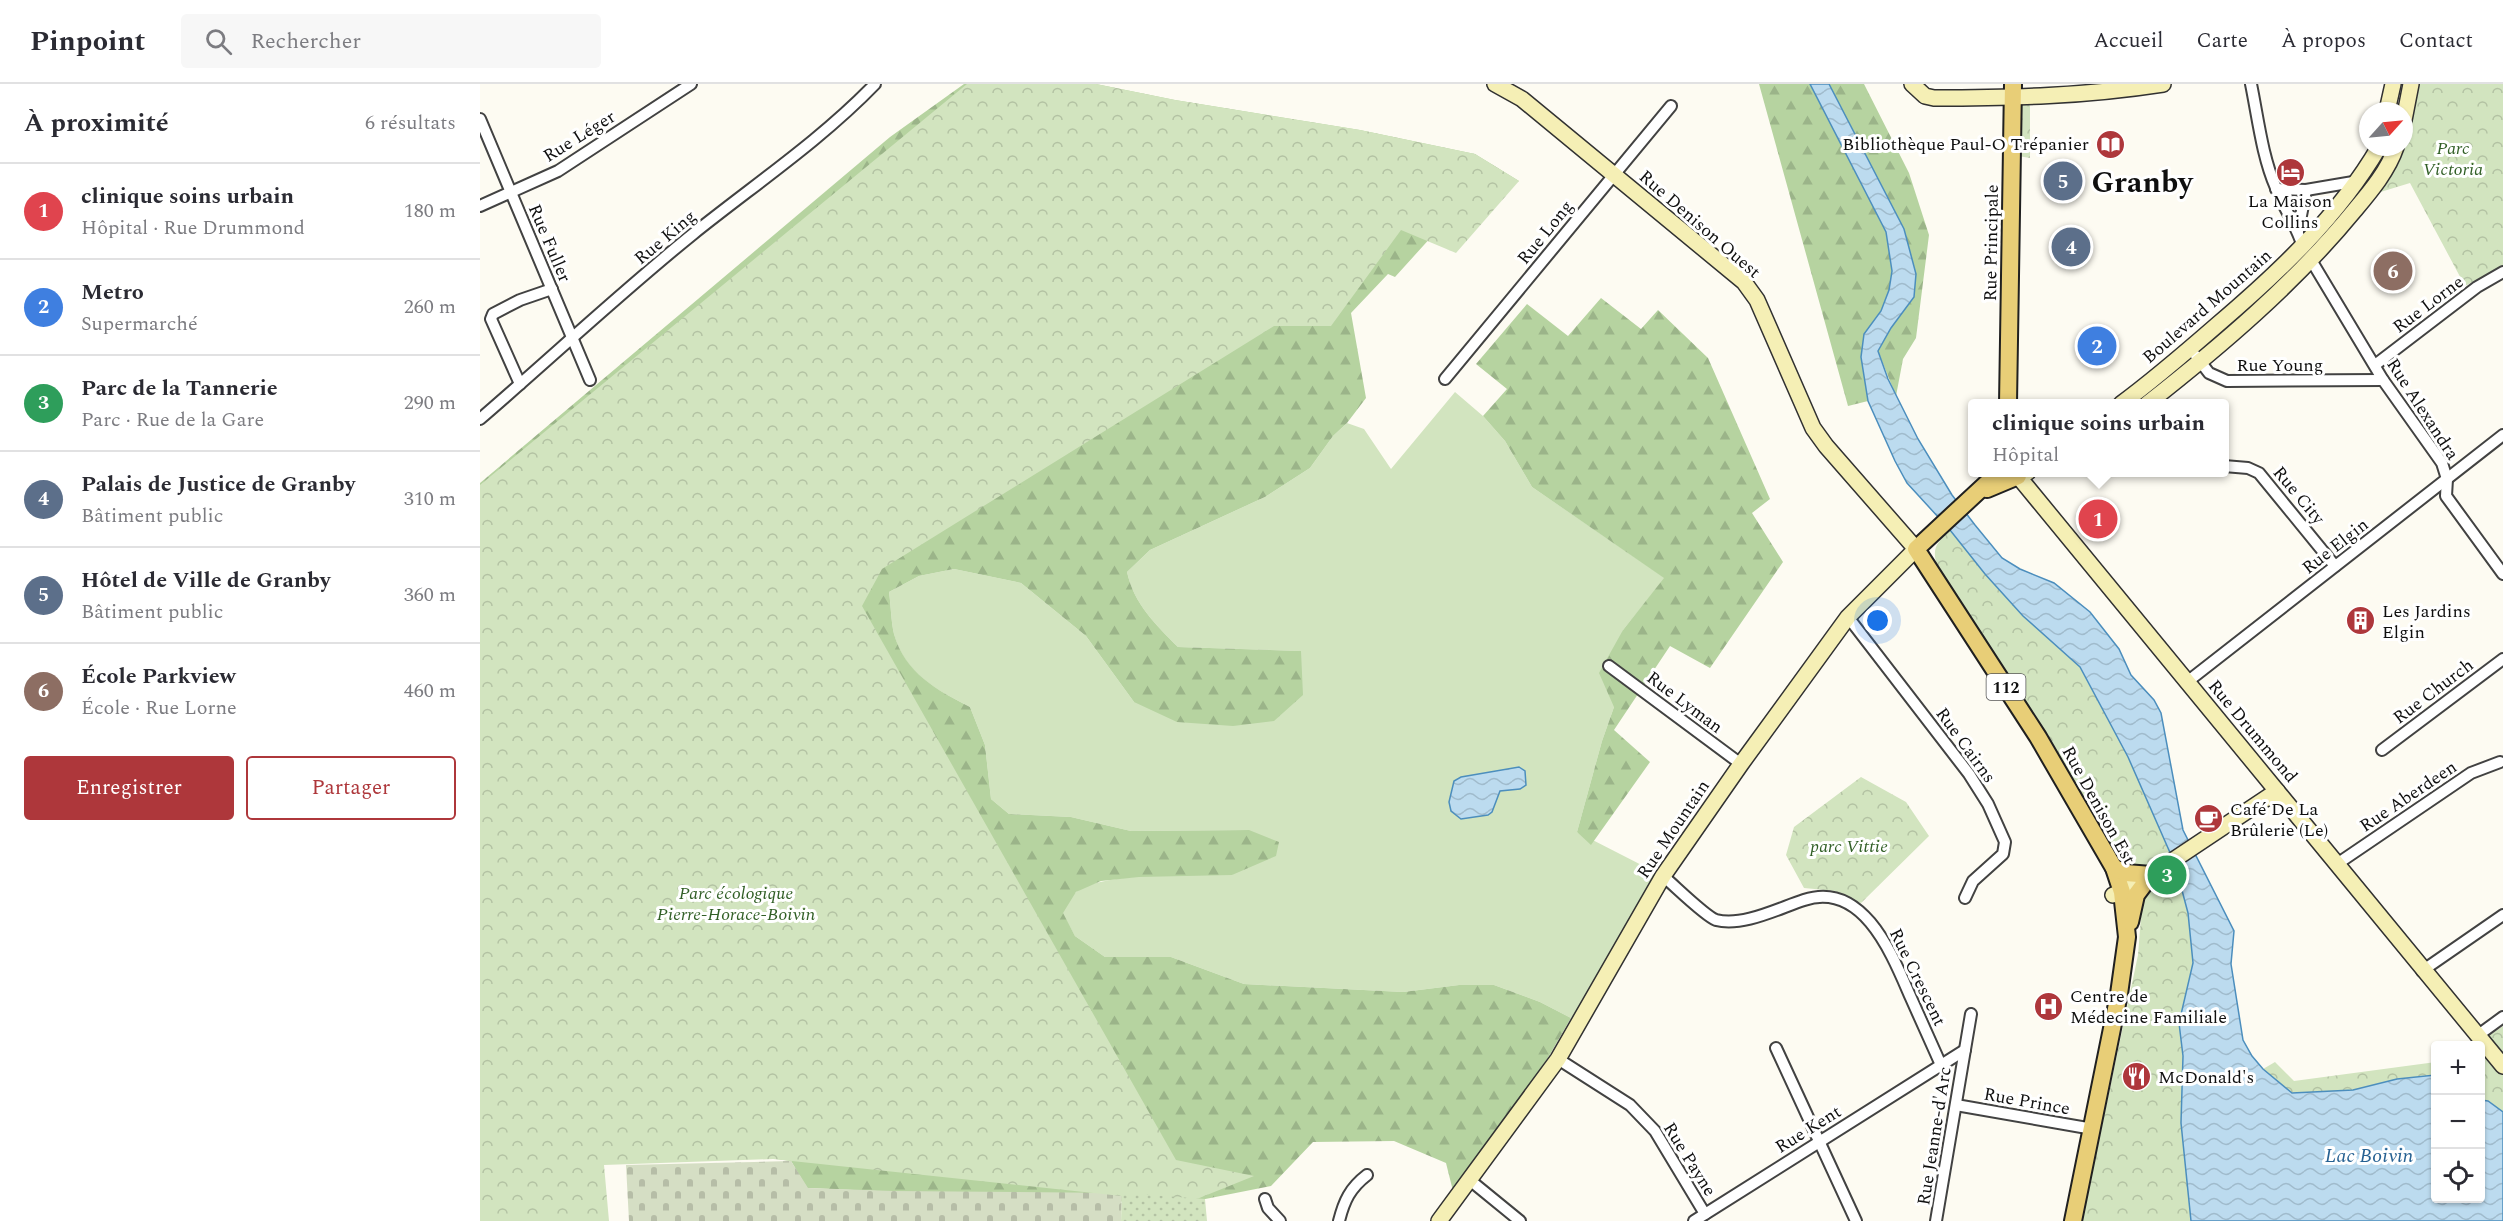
<!DOCTYPE html>
<html lang="fr">
<head>
<meta charset="utf-8">
<style>
	:root { --surface:#fff; --page:#f7f7f7; --text:#2b2b33; --muted:#7c7c81; --line:#e1e1e2; --accent:#ae373b }
	body { margin:0; font-family:Spectral,serif; background:var(--page); color:var(--text) }
	.controls { position:absolute; right:18px; bottom:18px; display:grid; overflow:hidden; border-radius:6px; box-shadow:0 2px 4px #0004 }
	.controls button { width:54px; height:54px; display:grid; place-items:center; padding:0; border:0; border-bottom:2px solid var(--line); background:var(--surface); color:var(--text); font:30px sans-serif }
	.compass { position:absolute; left:1879px; top:18px; width:54px; height:54px; border-radius:50%; background:var(--surface); box-shadow:0 2px 4px #0004; rotate:63deg }
	.you { position:absolute; left:1398px; top:537px; width:21px; height:21px; margin:-15px; border:4px solid #fff; border-radius:50%; background:#1a73e8; box-shadow:0 0 0 9px #1a73e833 }
	.badge { display:grid; place-items:center; width:39px; height:39px; border-radius:50%; background:var(--accent); color:#fff; font-size:20px; font-weight:700 }
	.pin { position:absolute; translate:-50% -50%; border:3px solid #fff; box-shadow:0 2px 6px #0006 }
	.popup { position:absolute; left:1488px; top:315px; width:261px; height:78px; box-sizing:border-box; display:grid; place-content:center; border-radius:6px; background:var(--surface); filter:drop-shadow(0 2px 4px #0005); font-size:20px; white-space:nowrap; color:var(--muted) }
	.popup b { font-size:22px; color:var(--text) }
	.popup::after { content:''; position:absolute; left:50%; top:100%; margin-left:-12px; border:12px solid transparent; border-top-color:var(--surface) }
	.list { margin:0; padding:0; list-style:none }
	h2 { display:flex; justify-content:space-between; align-items:center; height:78px; margin:0; padding:0 24px; font-size:26px }
	h2 small { font-size:20px; font-weight:400; color:var(--muted) }
	.list li { display:grid; grid-template-columns:39px 1fr auto; gap:18px; align-items:center; box-sizing:border-box; height:96px; padding:0 24px; border-top:2px solid var(--line) }
	.list b { display:block; font-size:22px; white-space:nowrap }
	.list p { margin:0; font-size:20px; white-space:nowrap; color:var(--muted) }
	.list em { font-size:20px; font-style:normal; color:var(--muted) }
	.actions { display:flex; gap:12px; padding:18px 24px }
	.actions a { flex:1; padding:14px 0; border:2px solid var(--accent); border-radius:6px; text-align:center; font-size:21px; color:var(--accent) }
	.actions .main { background:var(--accent); color:#fff }
	.icon { flex:none; width:33px; height:33px; fill:none; stroke:currentColor; stroke-width:2; stroke-linecap:round; stroke-linejoin:round }
	.map { position:relative; flex:none; width:2023px; height:1137px; overflow:hidden }
	header { display:flex; align-items:center; gap:36px; box-sizing:border-box; height:84px; padding:0 30px; background:var(--surface); border-bottom:2px solid var(--line) }
	header strong { font-size:28px }
	nav { display:flex; gap:33px; margin-inline-start:auto; font-size:21px }
	.search { width:420px; height:54px; background:var(--page); display:flex; align-items:center; gap:15px; box-sizing:border-box; padding:0 21px; border-radius:6px; color:var(--muted); font-size:22px }
	main { display:flex }
	aside { flex:1; background:var(--surface) }
	.map>svg:first-child { display:block }
	.grass { fill:#d2e4bf }
	.forest { fill:url(#forest-firs) }
	.cemetery { fill:url(#cemetery-stones) }
	.park { fill:url(#park-crowns) }
	.garden { fill:url(#garden-dots) }
	.water { fill:url(#water-waves); stroke:#4c8ebd; stroke-width:1.5 }
	.lines { fill:none; stroke-linecap:round; stroke-linejoin:round }
	.street-casing { stroke:#424242; stroke-width:14 }
	.secondary-casing { stroke:#313131; stroke-width:18 }
	.primary-casing { stroke:#202020; stroke-width:20 }
	.street { stroke:#fff; stroke-width:10 }
	.secondary { stroke:#f5efb5; stroke-width:15 }
	.primary { stroke:#e8ce77; stroke-width:16 }
	.labels { text-anchor:middle; stroke-width:6; stroke-linejoin:round; paint-order:stroke }
	.shield { fill:#fff; stroke:#575757; stroke-width:1.5 }
	.shield-label { font-size:16px; font-weight:bold; fill:#0f0f0f }
	.street-label { font-size:18px; fill:#0f0f0f; stroke:#fff }
	.poi-label { font-size:18px; fill:#0f0f0f; stroke:#fff; text-anchor:start }
	.park-label { font-size:18px; font-style:italic; fill:#315f26; stroke:#fff }
	.water-label { font-size:20px; font-style:italic; fill:#266192; stroke:#fff }
	.town-label { font-size:30px; font-weight:bold; fill:#0f0f0f; stroke:#fff }
</style>
</head>
<body>
<header>
<strong>Pinpoint</strong>
<div class="search"><svg class="icon" aria-label="search" viewBox="0 0 24 24"><circle cx="10" cy="10" r="6"/><path d="M15 15l6 6"/></svg>Rechercher</div>
<nav><a>Accueil</a><a>Carte</a><a>À propos</a><a>Contact</a></nav>
</header>
<main>
<aside>
<h2>À proximité<small>6 résultats</small></h2>
<ul class="list">
<li><span class="badge" style="background:#e0444e">1</span><div><b>clinique soins urbain</b><p>Hôpital · Rue Drummond</p></div><em>180 m</em></li>
<li><span class="badge" style="background:#3f7fe0">2</span><div><b>Metro</b><p>Supermarché</p></div><em>260 m</em></li>
<li><span class="badge" style="background:#2e9e5b">3</span><div><b>Parc de la Tannerie</b><p>Parc · Rue de la Gare</p></div><em>290 m</em></li>
<li><span class="badge" style="background:#5c6f8a">4</span><div><b>Palais de Justice de Granby</b><p>Bâtiment public</p></div><em>310 m</em></li>
<li><span class="badge" style="background:#5c6f8a">5</span><div><b>Hôtel de Ville de Granby</b><p>Bâtiment public</p></div><em>360 m</em></li>
<li><span class="badge" style="background:#8d6e63">6</span><div><b>École Parkview</b><p>École · Rue Lorne</p></div><em>460 m</em></li>
</ul>
<div class="actions"><a class="main">Enregistrer</a><a>Partager</a></div>
</aside>
<div class="map">
<svg width="2023" height="1137" viewBox="0 0 2023 1137">
	<defs>
		<pattern id="forest-firs" width="22" height="20" patternUnits="userSpaceOnUse" patternTransform="scale(1.5)"><rect width="22" height="20" fill="#b6d3a0"/><path d="M5 1l3.5 6h-7zM16 11l3.5 6h-7z" fill="#9bb489"/></pattern>
		<pattern id="cemetery-stones" width="16" height="16" patternUnits="userSpaceOnUse" patternTransform="scale(1.5)"><rect width="16" height="16" fill="#d5dec4"/><path d="M2 7V4a2 2 0 0 1 4 0v3zM10 15v-3a2 2 0 0 1 4 0v3z" fill="#b6bda7"/></pattern>
		<pattern id="park-crowns" width="20" height="18" patternUnits="userSpaceOnUse" patternTransform="scale(1.5)"><rect width="20" height="18" fill="#d2e4bf"/><path d="M2 6a3 3 0 1 1 6 0M12 15a3 3 0 1 1 6 0" fill="none" stroke="#b3c2a3"/></pattern>
		<pattern id="garden-dots" width="8" height="8" patternUnits="userSpaceOnUse" patternTransform="scale(1.5)"><rect width="8" height="8" fill="#d2e4bf"/><path d="M2 2h.1M6 6h.1" fill="none" stroke="#b3c2a3" stroke-width="1.8" stroke-linecap="round"/></pattern>
		<pattern id="water-waves" width="16" height="10" patternUnits="userSpaceOnUse" patternTransform="scale(1.5)"><rect width="16" height="10" fill="#bcdbef"/><path d="M0 5q4-4 8 0t8 0" fill="none" stroke="#a0bbcc"/></pattern>
	</defs>
	<rect width="100%" height="100%" fill="#fdfbf2"/>
	<path class="grass" d="M975,308L1003,332L1025,357L1052,403L1185,494L1143,546L1134,623L1122,657L1097,748L1183,792L1129,889L1091,934L1060,918L1014,901H979L923,908L764,900L691,873H625L595,852L582,829C586,823 590,814 595,809C619,787 718,791 752,791L769,746L651,747L591,733L529,730L511,715L505,661L490,623C457,606 424,589 414,550C411,537 411,522 409,508L439,492L474,485L541,499L606,552L654,618L820,567L698,563C676,541 654,520 647,488L670,466L785,413L830,384L853,352L867,339L884,345L911,385Z"/>
	<g class="forest">
		<path d="M484,0H616L695,16L880,46L995,70L1039,97L953,151L915,193L908,190L871,229L886,314L867,339L853,352L830,384L785,413L670,466L647,488C654,520 676,541 698,563L821,567L823,611L794,637L753,642L697,638L654,618L606,552L541,499L474,485L439,492L409,508C411,522 411,537 414,550C425,589 457,606 490,623L505,661L511,715L529,730L591,733L651,747L769,746L799,758L796,772L752,791L659,793L621,797L596,808L583,829L595,852L625,873H691L764,900L923,908L979,901H1014L1060,918L1091,934L1069,972L974,1111L966,1079L914,1057L833,1058L791,1102L700,1120L327,1104L311,1077L274,1072L355,1028L0,1107V399L410,53Z"/>
		<polygon points="1279,0 1330,0 1406,148 1412,187 1409,206 1401,227 1384,250 1381,273 1388,317 1368,322"/>
		<polygon points="1349,0 1384,0 1429,89 1449,151 1436,254 1423,275 1416,312 1398,267 1411,244 1424,145"/>
		<polygon points="1121,214 1161,245 1178,226 1228,274 1290,415 1272,429 1303,478 1230,584 1190,562 1134,646 1170,678 1111,761 1097,748 1122,657 1134,623 1119,589 1143,546 1184,494 1052,403 1025,357 1003,332 1027,305 996,280 1047,220 1088,252"/>
	</g>
	<polygon class="cemetery" points="311,1077 328,1104 413,1107 642,1109 641,1137 149,1137 146,1081"/>
	<g class="park">
		<polygon points="487,0 616,0 695,16 880,46 995,70 1039,97 976,169 921,146 851,242 794,242 402,485 382,522 696,1076 774,1092 707,1119 293,1075 124,1081 129,1137 0,1137 0,401"/>
		<polygon points="1934,0 2023,0 2023,182 1985,202 1930,99 1894,110 1920,63 1924,63 1924,46"/>
		<polygon points="1533,14 1550,14 1550,74 1532,71"/>
		<path d="M1470,446L1505,490L1543,532L1600,583L1648,673L1695,780L1708,829L1713,879L1699,939L1703,972L1701,1039L1711,1137H1602L1658,871L1662,820L1663,813L1678,795L1672,787L1644,781L1543,613L1458,485C1451,464 1456,460 1470,446Z"/>
		<polygon points="1381,693 1426,718 1449,752 1381,819 1355,807 1324,804 1306,771 1314,743"/>
		<polygon points="2023,942 2023,1028 2008,1017 2001,1016 2000,962 1994,962"/>
		<polygon points="1795,978 1814,997 1956,978 1955,991 1917,995 1873,1006 1812,1009 1783,985"/>
	</g>
	<polygon class="garden" points="642,1109 725,1115 727,1137 641,1137"/>
	<g class="water">
		<polygon points="1330,0 1349,0 1424,145 1436,190 1434,213 1411,244 1398,267 1408,295 1438,355 1472,411 1495,441 1522,474 1540,485 1574,499 1610,528 1639,565 1651,591 1674,616 1681,629 1703,746 1754,847 1751,880 1763,956 1772,972 1783,985 1812,1009 1873,1006 1917,995 1955,991 1956,1114 2000,1114 2001,1016 2008,1017 2023,1028 2023,1137 1711,1137 1701,1039 1703,972 1699,939 1713,879 1708,829 1695,780 1648,673 1600,583 1543,532 1505,490 1470,446 1427,399 1415,377 1388,317 1381,273 1384,250 1401,227 1409,206 1412,187 1406,148"/>
		<polygon points="1039,683 1045,687 1046,701 1040,705 1020,707 1012,728 1008,731 981,735 971,727 969,718 974,697 981,693"/>
	</g>
	<g class="lines">
		<defs>
			<g id="street">
				<path d="M1771,0C1778,34 1782,72 1796,104C1804,125 1817,142 1823,163"/>
				<polyline points="0,35 110,296"/>
				<polyline points="1796,105 1826,106 1879,97"/>
				<polyline points="0,122 78,87 211,0"/>
				<polyline points="1818,147 1826,106"/>
				<polyline points="1831,176 1903,296 1962,379 1967,395 1966,412 2023,490"/>
				<polyline points="1716,272 1729,289 1747,297 1903,296"/>
				<polyline points="1895,281 1997,203 2023,188"/>
				<polyline points="965,295 1191,22"/>
				<polyline points="40,300 11,235 13,230 40,216 72,205"/>
				<path d="M0,335C71,274 140,209 213,150C274,101 341,56 395,0"/>
				<polyline points="1744,382 1768,384 1779,389 1855,482"/>
				<polyline points="1368,533 1489,690 1508,720 1525,758 1523,770 1493,797 1485,814"/>
				<polyline points="1129,582 1261,680"/>
				<polyline points="1707,598 2023,351"/>
				<polyline points="1902,666 2023,575"/>
				<polyline points="1857,780 1991,689 2020,678"/>
				<path d="M1183,792C1195,802 1225,832 1236,836C1263,843 1299,824 1324,816C1384,796 1413,873 1431,914C1441,936 1451,959 1461,981"/>
				<polyline points="1942,887 2023,831"/>
				<polyline points="1997,952 2023,933"/>
				<polyline points="1296,964 1376,1137"/>
				<polyline points="1078,975 1150,1021 1175,1047 1225,1130"/>
				<polyline points="1476,1021 1613,1045"/>
				<polyline points="991,1097 1040,1137"/>
				<polyline points="785,1115 788,1124 800,1137"/>
				<path d="M859,1137C864,1117 870,1104 887,1091"/>
				<polyline points="1214,1137 1485,966"/>
				<polyline points="1456,1137 1491,930"/>
			</g>
			<g id="secondary">
				<path d="M1432,0L1445,12L1454,14C1533,14 1605,12 1683,0"/>
				<polyline points="1907,27 1913,0"/>
				<polyline points="1924,36 1931,0"/>
				<path d="M1641,320C1675,295 1706,268 1737,241C1798,189 1858,133 1899,63"/>
				<path d="M1667,320C1741,262 1814,200 1874,127C1890,108 1908,87 1916,63"/>
				<polyline points="1548,388 1538,392 2023,982"/>
				<polyline points="1633,811 1642,808 1677,787 1797,707"/>
				<polyline points="959,1137 1078,975 1183,792 1261,680 1368,533 1436,465 1346,362 1333,344 1277,216 1264,198 1042,15 1015,0"/>
			</g>
			<g id="primary">
				<polyline points="1528,320 1533,0"/>
				<polyline points="1519,388 1436,465 1558,653 1634,784 1642,808 1647,853 1639,910 1593,1137"/>
				<polyline points="1507,405 1538,392 1535,388"/>
				<polyline points="1634,784 1646,789 1671,791"/>
				<polyline points="1650,838 1656,811 1671,791"/>
			</g>
		</defs>
		<use href="#street" class="street-casing"/>
		<use href="#secondary" class="secondary-casing"/>
		<use href="#primary" class="primary-casing"/>
		<use href="#street" class="street"/>
		<use href="#secondary" class="secondary"/>
		<use href="#primary" class="primary"/>
	</g>
	<defs>
		<symbol id="library-disc" viewBox="-11 -11 22 22"><circle r="9.5" fill="#ae373b" stroke="#fff"/><path d="M-6-4Q-3-5.5-.7-3.5V5Q-3 3-6 4ZM6-4Q3-5.5 .7-3.5V5Q3 3 6 4Z" fill="#fff"/></symbol>
		<symbol id="hotel-disc" viewBox="-11 -11 22 22"><circle r="9.5" fill="#ae373b" stroke="#fff"/><path d="M-6-4.5h1.5V1H6V5H4.5V3h-9V5H-6ZM-4 0a1.8 1.8 0 1 1 3.6 0ZM.5 0V-2.5h3Q6-2.5 6 0Z" fill="#fff"/></symbol>
		<symbol id="building-disc" viewBox="-11 -11 22 22"><circle r="9.5" fill="#ae373b" stroke="#fff"/><path d="M-4-6H4V6H1V3H-1V6H-4ZM-2.5-4.3h1.7v1.8h-1.7ZM.8-4.3h1.7v1.8H.8ZM-2.5-1h1.7V.8h-1.7ZM.8-1h1.7V.8H.8Z" fill="#fff"/></symbol>
		<symbol id="cafe-disc" viewBox="-11 -11 22 22"><circle r="9.5" fill="#ae373b" stroke="#fff"/><path d="M-5.5-4.5H6V0H3Q3 3.5 0 3.5H-2.5Q-5.5 3.5-5.5 0ZM3-3.2v2h1.7v-2ZM-6 4.5H4V6H-6Z" fill="#fff"/></symbol>
		<symbol id="hospital-disc" viewBox="-11 -11 22 22"><circle r="9.5" fill="#ae373b" stroke="#fff"/><path d="M-5-5h3v3.5h4V-5h3V5h-3V1.5h-4V5h-3Z" fill="#fff"/></symbol>
		<symbol id="restaurant-disc" viewBox="-11 -11 22 22"><circle r="9.5" fill="#ae373b" stroke="#fff"/><path d="M-5-6h1v4h1v-4h1v4h1v-4h1v5L-1.5 .5V6h-2V.5L-5-1ZM5-6V6H3V1.5H1.5Q1.5-4 5-6Z" fill="#fff"/></symbol>
	</defs>
	<g fill-rule="evenodd">
		<use href="#library-disc" x="1614" y="44" width="33" height="33"/>
		<use href="#hotel-disc" x="1794" y="72" width="33" height="33"/>
		<use href="#building-disc" x="1864" y="520" width="33" height="33"/>
		<use href="#cafe-disc" x="1712" y="718" width="33" height="33"/>
		<use href="#hospital-disc" x="1552" y="906" width="33" height="33"/>
		<use href="#restaurant-disc" x="1640" y="976" width="33" height="33"/>
	</g>
	<g class="labels">
		<rect class="shield" x="1506.5" y="590" width="39" height="26" rx="4.5"/>
		<g class="shield-label">
			<text x="1526" y="609">112</text>
		</g>
		<g class="street-label">
			<text transform="translate(99 52) rotate(-32)" y="6">Rue Léger</text>
			<text transform="translate(1220 140) rotate(41)" y="6">Rue Denison Ouest</text>
			<text transform="translate(1065 148) rotate(-51)" y="6">Rue Long</text>
			<text transform="translate(185 153) rotate(-40)" y="6">Rue King</text>
			<text transform="translate(70 159) rotate(67)" y="6">Rue Fuller</text>
			<text transform="translate(1511 159) rotate(-89)" y="6">Rue Principale</text>
			<text transform="translate(1948 220) rotate(-37)" y="6">Rue Lorne</text>
			<text transform="translate(1727 222) rotate(-41)" y="6">Boulevard Mountain</text>
			<text x="1800" y="287">Rue Young</text>
			<text transform="translate(1943 325) rotate(57)" y="6">Rue Alexandra</text>
			<text transform="translate(1819 411) rotate(50)" y="6">Rue City</text>
			<text transform="translate(1855 462) rotate(-38)" y="6">Rue Elgin</text>
			<text transform="translate(1953 607) rotate(-37)" y="6">Rue Church</text>
			<text transform="translate(1205 618) rotate(37)" y="6">Rue Lyman</text>
			<text transform="translate(1773 647) rotate(50)" y="6">Rue Drummond</text>
			<text transform="translate(1486 661) rotate(54)" y="6">Rue Cairns</text>
			<text transform="translate(1928 712) rotate(-34)" y="6">Rue Aberdeen</text>
			<text transform="translate(1619 721) rotate(61)" y="6">Rue Denison Est</text>
			<text transform="translate(1193 745) rotate(-56)" y="6">Rue Mountain</text>
			<text transform="translate(1438 893) rotate(64)" y="6">Rue Crescent</text>
			<text transform="translate(1547 1017) rotate(10)" y="6">Rue Prince</text>
			<text transform="translate(1328 1045) rotate(-32)" y="6">Rue Kent</text>
			<text transform="translate(1454 1052) rotate(-81)" y="6">Rue Jeanne-d'Arc</text>
			<text transform="translate(1210 1075) rotate(58)" y="6">Rue Payne</text>
		</g>
		<g class="poi-label">
			<text x="1609" y="66" text-anchor="end">Bibliothèque Paul-O Trépanier</text>
			<text x="1810" y="123" text-anchor="middle">La Maison<tspan x="1810" dy="21">Collins</tspan></text>
			<text x="1902" y="533">Les Jardins<tspan x="1902" dy="21">Elgin</tspan></text>
			<text x="1750" y="731">Café De La<tspan x="1750" dy="21">Brûlerie (Le)</tspan></text>
			<text x="1590" y="918">Centre de<tspan x="1590" dy="21">Médecine Familiale</tspan></text>
			<text x="1678" y="999">McDonald's</text>
		</g>
		<g class="park-label">
			<text x="1973" y="70">Parc<tspan x="1973" dy="21">Victoria</tspan></text>
			<text x="1369" y="768">parc Vittie</text>
			<text x="256" y="815">Parc écologique<tspan x="256" dy="21">Pierre-Horace-Boivin</tspan></text>
		</g>
		<g class="water-label">
			<text x="1889" y="1078">Lac Boivin</text>
		</g>
		<g class="town-label">
			<text x="1662" y="108">Granby</text>
		</g>
	</g>
</svg>
<div class="controls">
<button>+</button>
<button>−</button>
<button><svg class="icon" aria-label="locate" viewBox="0 0 24 24"><circle cx="12" cy="12" r="6"/><path d="M12 2v4M12 18v4M2 12h4M18 12h4"/></svg></button>
</div>
<svg class="compass" viewBox="-18 -18 36 36"><path d="M0-13l5 13h-10z" fill="#e53935"/><path d="M0 13l5-13h-10z" fill="#7c7c81"/></svg>
<div class="you"></div>
<div class="pin badge" style="left:1618px;top:435px;background:#e0444e">1</div>
<div class="popup"><b>clinique soins urbain</b>Hôpital</div>
<div class="pin badge" style="left:1617px;top:262px;background:#3f7fe0">2</div>
<div class="pin badge" style="left:1687px;top:791px;background:#2e9e5b">3</div>
<div class="pin badge" style="left:1591px;top:163px;background:#5c6f8a">4</div>
<div class="pin badge" style="left:1583px;top:97px;background:#5c6f8a">5</div>
<div class="pin badge" style="left:1913px;top:187px;background:#8d6e63">6</div>
</div>
</main>
</body>
</html>
